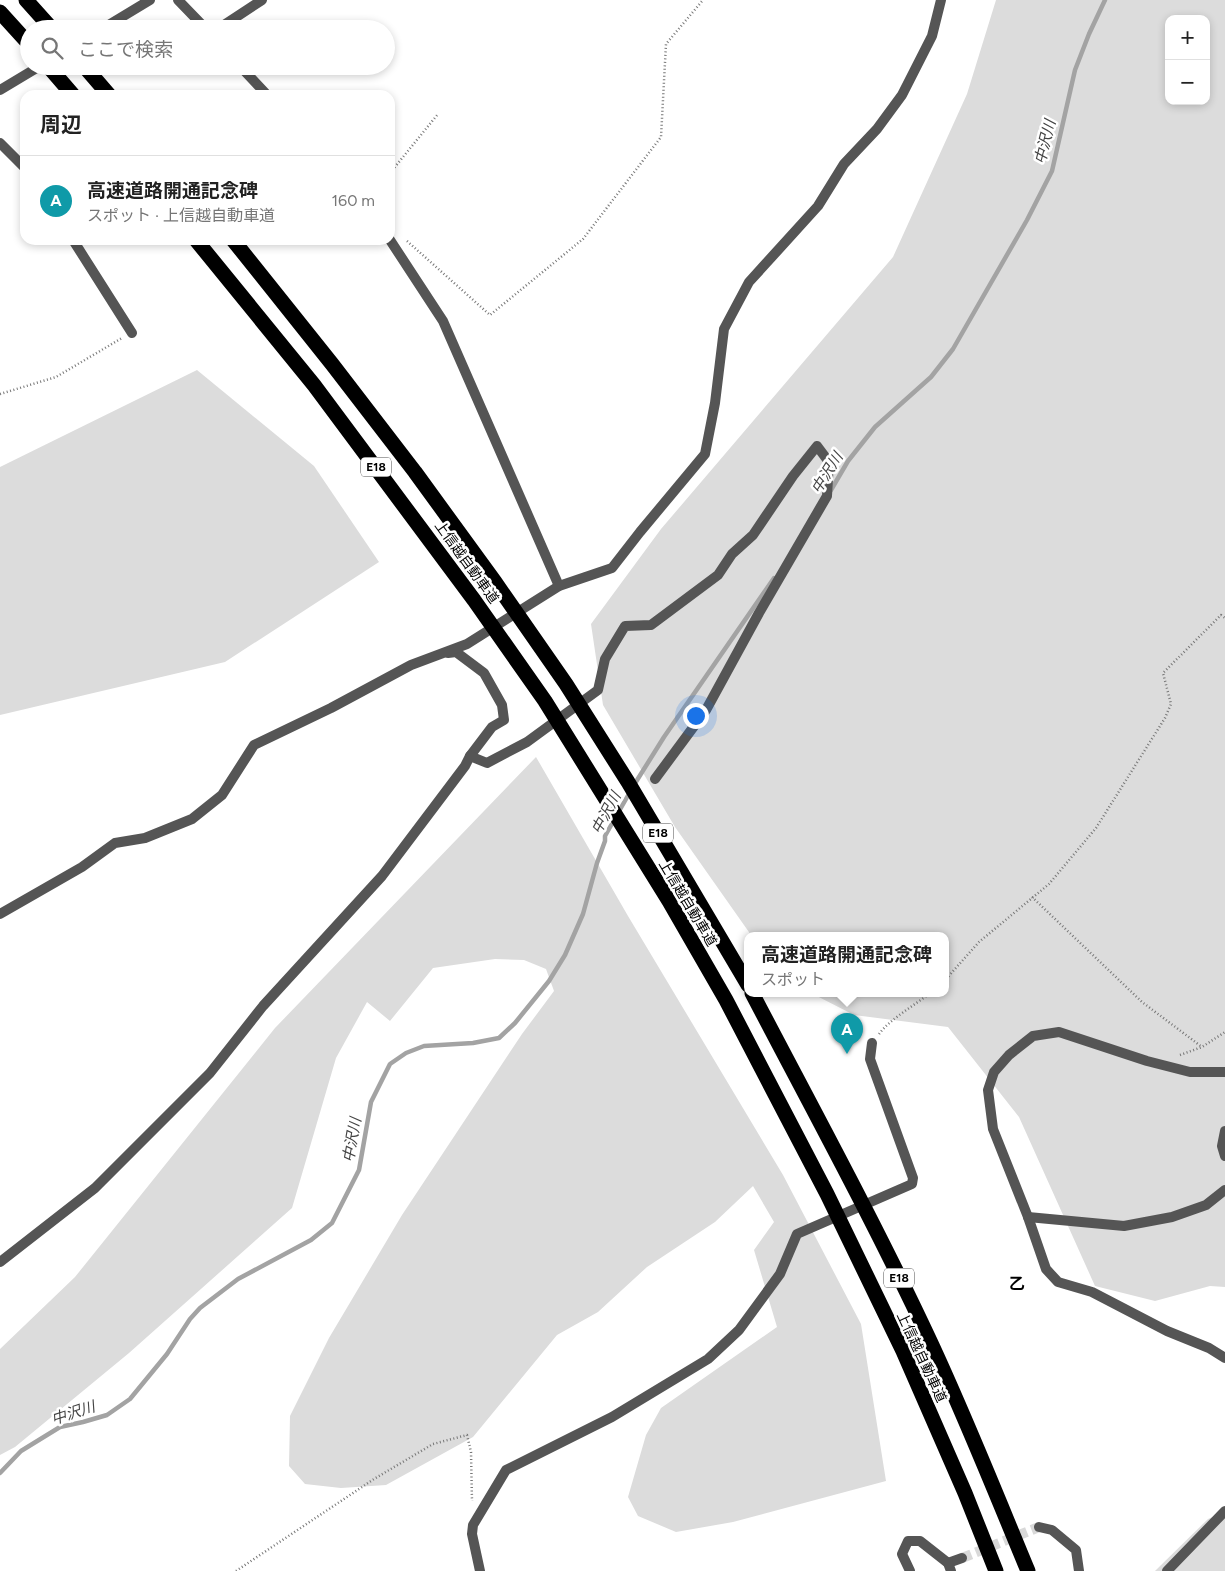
<!DOCTYPE html>
<html lang="ja">
<head>
<meta charset="utf-8">
<style>
	:root { --surface:#fff; --page:#f6f6f6; --text:#222; --muted:#767676; --line:#e0e0e0; --accent:#d93025 }
	body { margin:0; font-family:Figtree,"Noto Sans JP",sans-serif; background:var(--page); color:var(--text) }
	.controls { position:absolute; right:15px; top:15px; display:grid; overflow:hidden; border-radius:10px; box-shadow:0 2px 8px #0003 }
	.controls button { width:45px; height:45px; display:grid; place-items:center; padding:0; border:0; border-bottom:1px solid var(--line); background:var(--surface); color:var(--text); font:25px sans-serif }
	.you { position:absolute; left:695px; top:715px; width:18px; height:18px; margin:-12px; border:4px solid #fff; border-radius:50%; background:#1a73e8; box-shadow:0 0 0 8px #1a73e833 }
	.badge { display:grid; place-items:center; width:32px; height:32px; border-radius:50%; background:var(--accent); color:#fff; font-size:16px; font-weight:700 }
	.pin { position:absolute; translate:-50% -41px; filter:drop-shadow(0 1px 2px #0008) }
	.pin::after { content:''; position:absolute; top:26px; width:18px; height:15px; background:inherit; clip-path:polygon(0 0,100% 0,50% 100%) }
	.popup { position:absolute; left:744px; top:932px; width:205px; height:65px; box-sizing:border-box; display:grid; place-content:center; border-radius:10px; background:var(--surface); filter:drop-shadow(0 1px 4px #0005); font-size:16px; white-space:nowrap; color:var(--muted) }
	.popup b { font-size:19px; color:var(--text) }
	.popup::after { content:''; position:absolute; left:50%; top:100%; margin-left:-10px; border:10px solid transparent; border-top-color:var(--surface) }
	.list { margin:0; padding:0; list-style:none }
	h2 { display:flex; justify-content:space-between; align-items:center; height:65px; margin:0; padding:0 20px; font-size:21px }
	h2 small { font-size:16px; font-weight:400; color:var(--muted) }
	.list li { display:grid; grid-template-columns:32px 1fr auto; gap:15px; align-items:center; box-sizing:border-box; height:90px; padding:0 20px; border-top:1px solid var(--line) }
	.list b { display:block; font-size:19px; white-space:nowrap }
	.list p { margin:0; font-size:16px; white-space:nowrap; color:var(--muted) }
	.list em { font-size:16px; font-style:normal; color:var(--muted) }
	.icon { flex:none; width:28px; height:28px; fill:none; stroke:currentColor; stroke-width:2; stroke-linecap:round; stroke-linejoin:round }
	.map { position:relative; flex:none; width:1225px; height:1571px; overflow:hidden }
	.search { position:absolute; background:var(--surface); box-shadow:0 2px 8px #0003; left:20px; top:20px; width:375px; height:55px; display:flex; align-items:center; gap:12px; box-sizing:border-box; padding:0 18px; border-radius:28px; color:var(--muted); font-size:19px }
	.panel { position:absolute; background:var(--surface); box-shadow:0 2px 8px #0003; left:20px; top:90px; width:375px; height:155px; border-radius:15px }
	.map>svg:first-child { display:block }
	.green { fill:#dcdcdc; fill-rule:evenodd }
	.lines { fill:none; stroke-linecap:round; stroke-linejoin:round }
	.stream { stroke:#a3a3a3; stroke-width:4.5 }
	.minor-tunnel { stroke:#d9d9d9; stroke-width:10; stroke-dasharray:10 5; stroke-linecap:butt }
	.path { stroke:#777; stroke-width:2.5; stroke-dasharray:1 2.5; stroke-linecap:butt }
	.minor { stroke:#555; stroke-width:10 }
	.tertiary { stroke:#555; stroke-width:10 }
	.motorway { stroke:#000; stroke-width:15 }
	.labels { text-anchor:middle; stroke-width:5; stroke-linejoin:round; paint-order:stroke }
	.shield { fill:#fff; stroke:#4c4c4c; stroke-width:1 }
	.shield-label { font-size:12px; font-weight:bold; fill:#000 }
	.street-label { font-size:14px; fill:#000; stroke:#fff }
	.water-label { font-size:15px; font-style:italic; fill:#444; stroke:#fff }
	.quarter-label { font-size:16px; font-weight:bold; fill:#000; stroke:#fff }
</style>
</head>
<body>
<div class="map">
<svg width="1225" height="1571" viewBox="0 0 1225 1571">
	<rect width="100%" height="100%" fill="#fff"/>
	<g class="green">
		<path d="M996,0H1225V1287L1210,1286L1155,1301L1095,1286L1019,1117L948,1027L854,1015L811,993H946V935H751L675,827L603,705L591,624L661,529L893,257L967,94ZM1169,19H1206V101H1169Z"/>
		<polygon points="197,370 314,466 379,562 225,662 0,715 0,467"/>
		<polygon points="536,757 628,916 783,1175 861,1324 886,1481 733,1522 676,1532 638,1516 628,1497 646,1435 661,1408 777,1327 754,1250 774,1222 753,1186 715,1222 647,1267 598,1312 557,1335 473,1437 386,1485 341,1488 305,1484 289,1466 290,1416 329,1338 402,1215 522,1034 554,991 546,969 524,960 495,959 433,968 390,1021 367,1002 336,1058 292,1208 129,1353 15,1447 0,1455 0,1349 75,1277 275,1028"/>
		<polygon points="1225,1512 1225,1571 1155,1571 1208,1519"/>
	</g>
	<g class="lines">
		<g class="stream">
			<polyline points="831,490 848,461 875,427 931,377 953,349 1027,220 1052,171 1075,70 1089,34 1105,0"/>
			<polyline points="634,785 664,737 774,578"/>
			<polyline points="618,813 630,792"/>
			<polyline points="0,1473 21,1451 60,1427 83,1422 107,1415 130,1399 167,1354 190,1319 200,1308 238,1279 311,1240 332,1223 359,1170 371,1102 390,1064 406,1053 424,1046 473,1043 499,1038 515,1023 549,981 565,955 583,914 597,863 605,841 605,836 614,820"/>
		</g>
		<polyline class="minor-tunnel" points="962,1558 1039,1527"/>
		<g class="path">
			<polyline points="390,173 438,114"/>
			<polyline points="407,241 490,315 583,239 661,137 666,44 703,0"/>
			<polyline points="0,394 56,377 122,338"/>
			<polyline points="1032,897 1142,1002 1202,1047"/>
			<polyline points="946,979 979,942 1049,884 1096,828 1165,718 1171,704 1163,673 1221,615 1225,618"/>
			<path d="M879,1034C891,1018 914,1006 930,993"/>
			<polyline points="1180,1055 1202,1047 1225,1032"/>
			<polyline points="236,1571 374,1479 433,1444 467,1435 471,1452 472,1501"/>
		</g>
		<g class="minor">
			<polyline points="178,0 206,29"/>
			<polyline points="218,29 262,0"/>
			<polyline points="240,66 267,95"/>
			<polyline points="0,143 25,168"/>
			<polyline points="73,240 132,333"/>
			<polyline points="390,240 443,321 559,586"/>
			<polyline points="448,653 456,652 484,673 502,705 504,720 492,727 470,756"/>
			<polyline points="0,914 82,867 115,843 145,838 192,819 222,795 254,745 331,708 411,665 467,644 559,586 612,568 640,532 705,454 715,403 724,329 749,282 818,206 844,164 877,129 902,95 932,36 941,0"/>
			<polyline points="1225,1072 1190,1072 1147,1061 1059,1032 1033,1036 1009,1055 994,1072 988,1090 993,1129 1028,1217 1046,1269 1058,1282 1092,1292 1167,1331 1209,1348 1225,1358"/>
			<polyline points="1225,1131 1222,1146 1225,1156"/>
			<polyline points="1028,1217 1124,1226 1172,1217 1206,1205 1225,1190"/>
			<polyline points="0,1262 95,1188 210,1073 263,1006 382,876 465,766 470,756 487,763 527,742 598,690 605,659 625,626 651,625 718,575 732,554 753,535 793,476 817,446 829,462 827,496 759,613 706,710 655,779"/>
			<polyline points="1039,1527 1052,1530 1076,1550 1079,1571"/>
			<polyline points="948,1563 962,1558"/>
			<polyline points="480,1571 472,1534 473,1525 506,1470 612,1417 708,1359 739,1330 780,1274 797,1234 912,1184 913,1178 870,1059 872,1043"/>
			<polyline points="910,1571 902,1554 908,1541 920,1541 948,1563 951,1571"/>
			<polyline points="1167,1571 1225,1511"/>
		</g>
		<g class="tertiary">
			<polyline points="102,29 150,0"/>
			<polyline points="0,90 40,66"/>
		</g>
		<g class="motorway">
			<polyline points="26,0 52,29"/>
			<polyline points="0,12 29,44"/>
			<polyline points="48,66 73,95"/>
			<polyline points="84,66 109,95"/>
			<polyline points="196,240 314,385 474,600 545,701 669,901 726,1000 827,1194 903,1351 965,1493 996,1571"/>
			<polyline points="233,240 332,364 415,472 495,582 566,684 628,782 748,985"/>
			<path d="M752,993C812,1108 875,1223 930,1341C965,1416 996,1494 1028,1571"/>
		</g>
	</g>
	<g class="labels">
		<g class="shield">
			<rect x="361" y="457.5" width="30" height="19" rx="4"/>
			<rect x="643" y="823.5" width="30" height="19" rx="4"/>
			<rect x="884" y="1268.5" width="30" height="19" rx="4"/>
		</g>
		<g class="shield-label">
			<text x="376" y="471">E18</text>
			<text x="658" y="837">E18</text>
			<text x="899" y="1282">E18</text>
		</g>
		<g class="street-label">
			<text transform="translate(467 562) rotate(54)" y="5">上信越自動車道</text>
			<text transform="translate(688 903) rotate(59)" y="5">上信越自動車道</text>
			<text transform="translate(922 1357) rotate(65)" y="5">上信越自動車道</text>
		</g>
		<g class="water-label">
			<text transform="translate(1045 142) rotate(-76)" y="5">中沢川</text>
			<text transform="translate(827 473) rotate(-58)" y="5">中沢川</text>
			<text transform="translate(606 813) rotate(-62)" y="5">中沢川</text>
			<text transform="translate(352 1140) rotate(-80)" y="5">中沢川</text>
			<text transform="translate(73 1413) rotate(-18)" y="5">中沢川</text>
		</g>
		<g class="quarter-label">
			<text x="1017" y="1289">乙</text>
		</g>
	</g>
</svg>
<div class="controls">
<button>+</button>
<button>−</button>
</div>
<div class="you"></div>
<div class="pin badge" style="left:847px;top:1054px;background:#0f9aa8">A</div>
<div class="popup"><b>高速道路開通記念碑</b>スポット</div>
<div class="search"><svg class="icon" aria-label="search" viewBox="0 0 24 24"><circle cx="10" cy="10" r="6"/><path d="M15 15l6 6"/></svg>ここで検索</div>
<section class="panel">
<h2>周辺<small></small></h2>
<ul class="list">
<li><span class="badge" style="background:#0f9aa8">A</span><div><b>高速道路開通記念碑</b><p>スポット · 上信越自動車道</p></div><em>160 m</em></li>
</ul>
</section>
</div>
</body>
</html>
